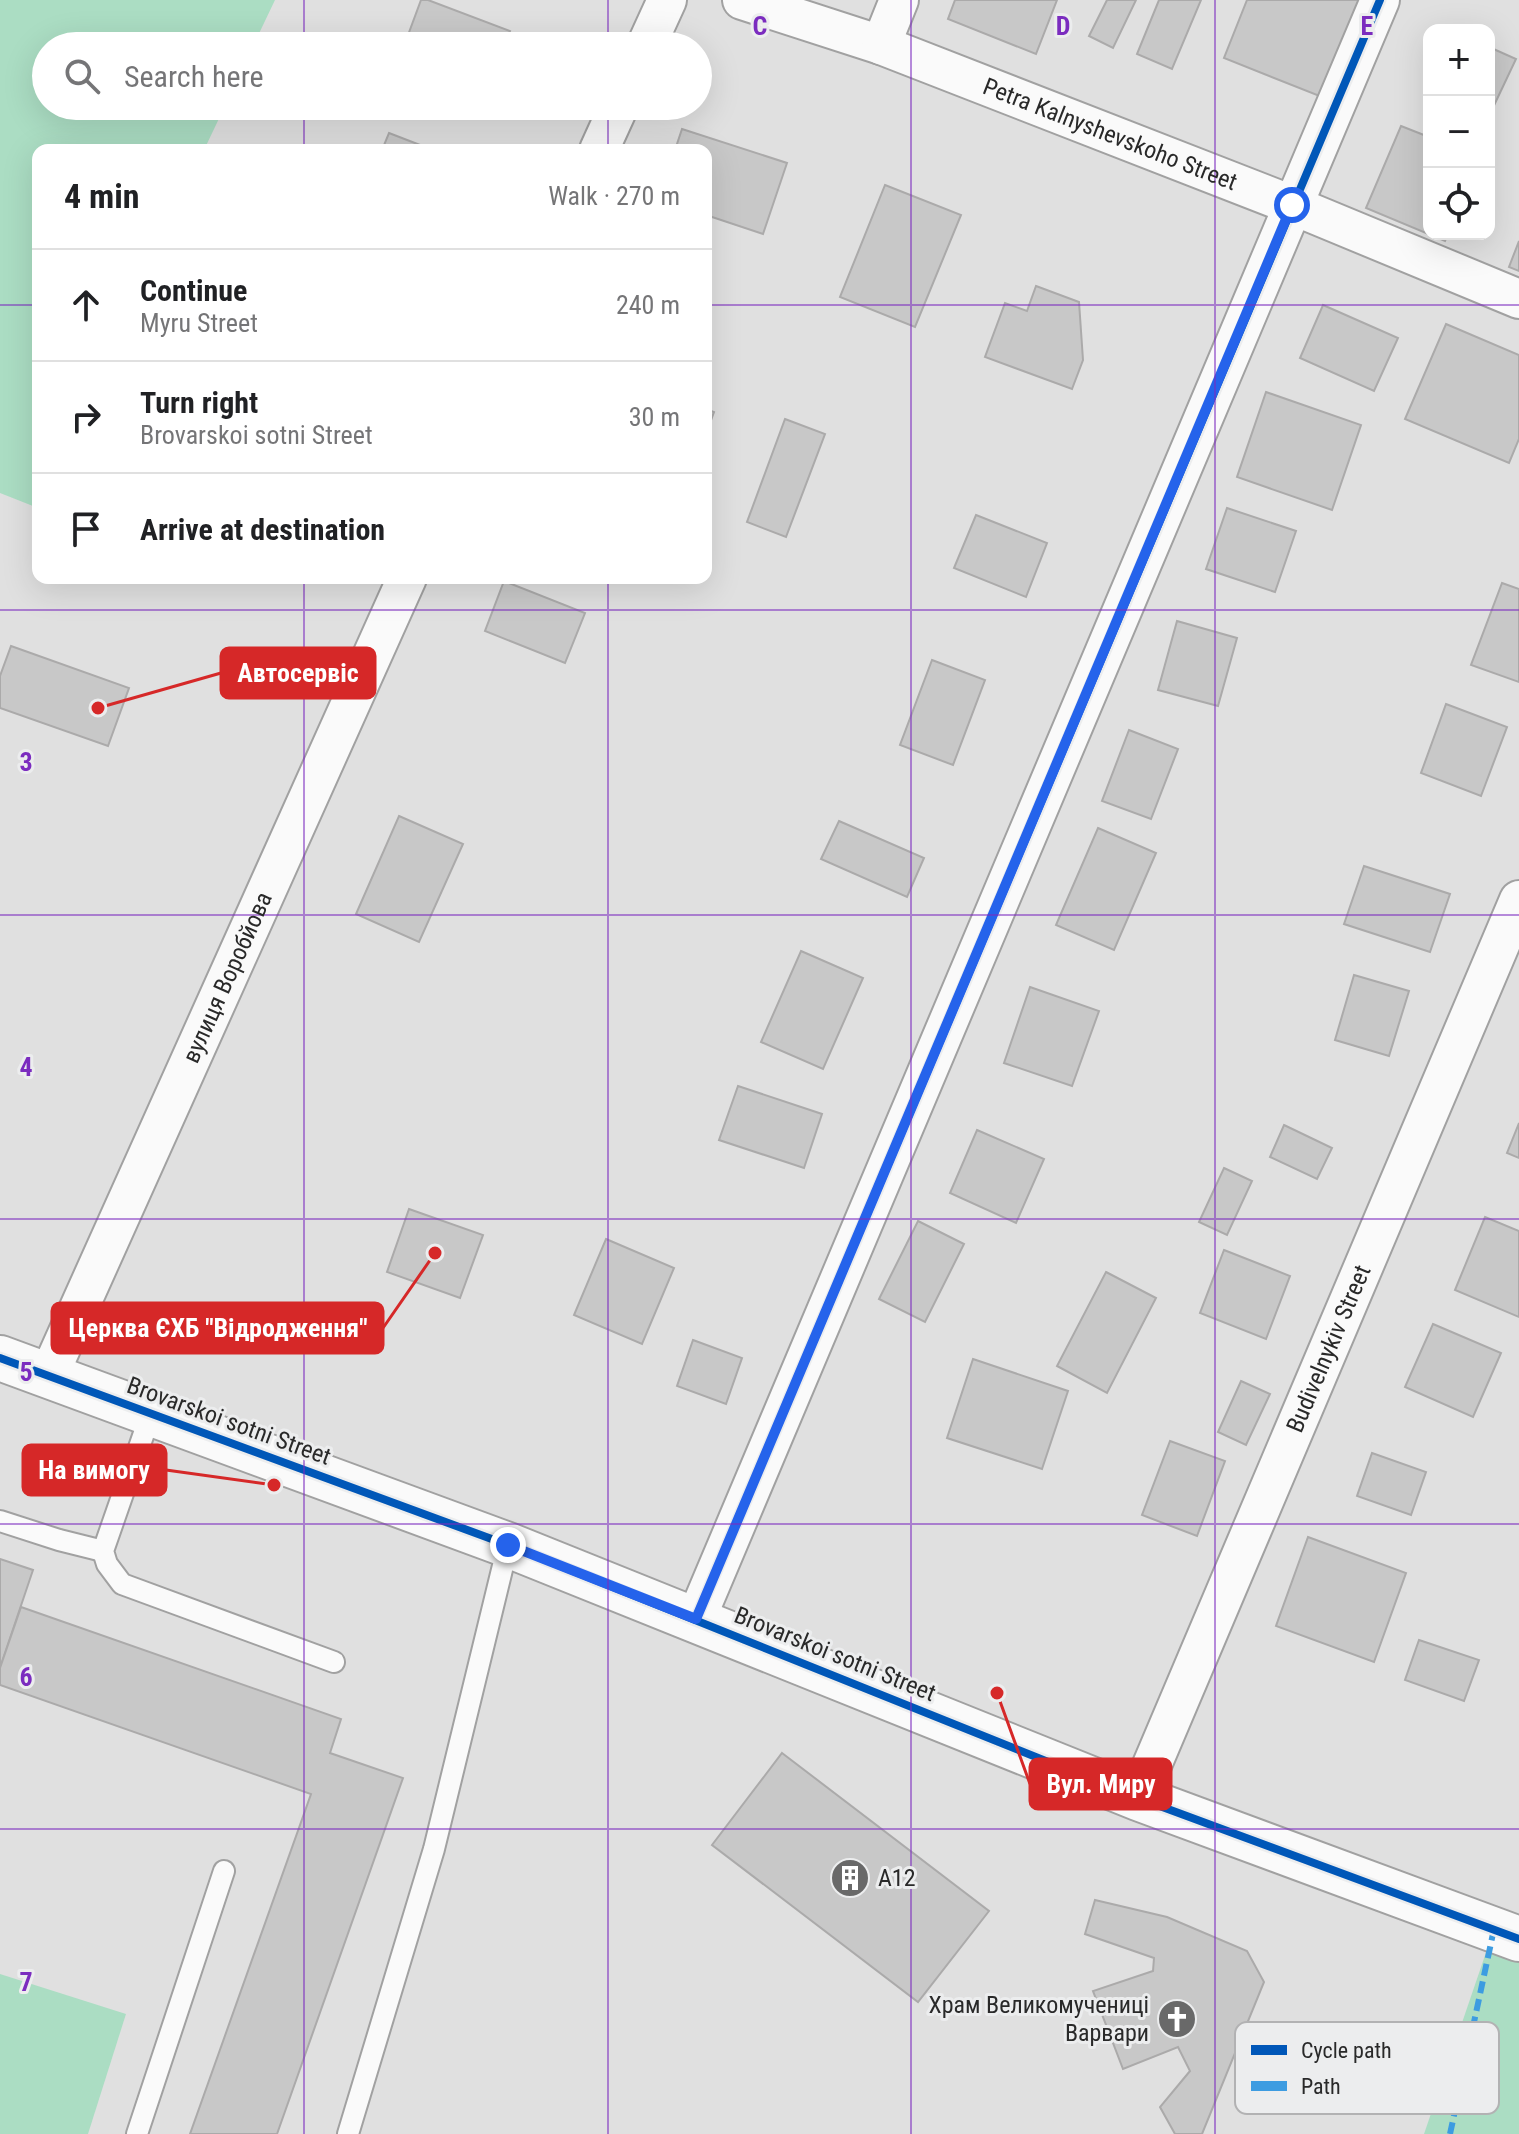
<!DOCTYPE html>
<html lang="en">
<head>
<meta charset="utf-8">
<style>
	:root { --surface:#fff; --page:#f6f6f6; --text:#202124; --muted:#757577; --line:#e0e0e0 }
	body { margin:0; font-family:"Roboto Condensed",sans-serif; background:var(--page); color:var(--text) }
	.controls { position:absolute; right:24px; top:24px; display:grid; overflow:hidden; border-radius:16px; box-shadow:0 8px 32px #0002 }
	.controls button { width:72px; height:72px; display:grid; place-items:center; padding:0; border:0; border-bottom:2px solid var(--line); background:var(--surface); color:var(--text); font:40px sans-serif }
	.stop { position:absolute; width:24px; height:24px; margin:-18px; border:6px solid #2563eb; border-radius:50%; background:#fff }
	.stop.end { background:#2563eb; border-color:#fff; box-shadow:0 2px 8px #0008 }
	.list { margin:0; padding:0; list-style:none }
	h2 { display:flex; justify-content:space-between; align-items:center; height:104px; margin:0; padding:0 32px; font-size:34px }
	h2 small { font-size:26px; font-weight:400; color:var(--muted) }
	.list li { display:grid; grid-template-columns:52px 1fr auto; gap:24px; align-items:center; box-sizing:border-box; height:112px; padding:0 32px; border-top:2px solid var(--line) }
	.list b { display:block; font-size:30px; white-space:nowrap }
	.list p { margin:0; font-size:26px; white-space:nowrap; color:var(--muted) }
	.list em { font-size:26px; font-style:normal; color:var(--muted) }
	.icon { flex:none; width:44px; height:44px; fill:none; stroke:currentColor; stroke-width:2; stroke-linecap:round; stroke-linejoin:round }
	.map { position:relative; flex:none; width:1519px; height:2134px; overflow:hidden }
	.search { position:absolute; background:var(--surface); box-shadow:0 8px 32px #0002; left:32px; top:32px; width:680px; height:88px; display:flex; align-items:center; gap:20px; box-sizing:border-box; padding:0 28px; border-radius:44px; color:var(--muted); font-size:30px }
	.panel { position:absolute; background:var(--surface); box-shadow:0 8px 32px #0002; left:32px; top:144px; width:680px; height:440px; border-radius:16px }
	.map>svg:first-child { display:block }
	.green { fill:#abddc3 }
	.building { fill:#c8c8c8; stroke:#abaaaa; stroke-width:2 }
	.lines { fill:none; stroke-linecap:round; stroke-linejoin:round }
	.lane-casing { stroke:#a1a1a1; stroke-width:24 }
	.street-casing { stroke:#a1a1a1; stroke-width:42 }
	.secondary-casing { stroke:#a1a1a1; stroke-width:48 }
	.lane { stroke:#fafafa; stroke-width:20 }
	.street { stroke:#fafafa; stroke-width:38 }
	.secondary { stroke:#fafafa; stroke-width:44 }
	.quiet { stroke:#3d9ce1; stroke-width:6; stroke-dasharray:12 6; stroke-linecap:butt }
	.cycleway-casing { stroke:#ecedee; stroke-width:13 }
	.cycleway { stroke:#0057b8; stroke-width:8 }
	.route { stroke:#2563eb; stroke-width:10 }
	.grid { fill:none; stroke:#7b2cbf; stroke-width:2; stroke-opacity:0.55 }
	.labels { text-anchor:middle; stroke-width:6; stroke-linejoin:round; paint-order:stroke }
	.street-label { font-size:24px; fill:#292929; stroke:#ecedee }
	.poi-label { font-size:24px; fill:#292929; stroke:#ecedee; text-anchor:start }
	.key { fill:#ecedee; stroke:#b2b2b3; stroke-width:2 }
	.key-label { font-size:22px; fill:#292929 }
	.grid-label { font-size:26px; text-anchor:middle; font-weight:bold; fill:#7b2cbf; stroke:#ecedee; stroke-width:6; stroke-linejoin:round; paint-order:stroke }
	.leader { fill:none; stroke:#d62828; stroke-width:3 }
	.callout-dot { fill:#d62828; stroke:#ecedee; stroke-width:3 }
	.callout { fill:#d62828; stroke:#d62828; stroke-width:3 }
	.callout-label { font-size:26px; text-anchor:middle; font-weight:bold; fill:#fff }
</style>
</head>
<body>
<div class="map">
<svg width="1519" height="2134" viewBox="0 0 1519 2134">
	<rect width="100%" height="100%" fill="#e0e0e0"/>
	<g class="green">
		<polygon points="0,0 275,0 253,46 46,46 46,106 225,106 204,150 38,150 38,508 0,493"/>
		<polygon points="1494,1929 1519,1940 1519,2134 1424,2134"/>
		<polygon points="0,1974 126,2014 88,2134 0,2134"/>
	</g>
	<g class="building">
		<polygon points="421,0 428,0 510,31 504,46 404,46"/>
		<polygon points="955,0 1057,0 1036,54 948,19"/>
		<polygon points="1107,0 1136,0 1113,48 1089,36"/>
		<polygon points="1159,0 1201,0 1172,69 1137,54"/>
		<polygon points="1247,0 1360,0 1322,97 1224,58"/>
		<polygon points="1489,47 1516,59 1489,116"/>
		<polygon points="1401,126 1429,137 1429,234 1448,234 1445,241 1366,208"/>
		<polygon points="682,129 787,163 763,234 706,215 706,150 675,150"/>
		<polygon points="389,133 433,150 382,150"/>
		<polygon points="885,185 961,215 915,327 840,297"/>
		<polygon points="1519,241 1519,271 1509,267"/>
		<polygon points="1036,286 1079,302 1083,360 1072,389 985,357 1005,303 1027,311"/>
		<polygon points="1323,305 1398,338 1374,391 1300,358"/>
		<polygon points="1446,324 1519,355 1519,439 1509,463 1405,419"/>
		<polygon points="1266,392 1361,425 1332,510 1237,477"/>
		<polygon points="706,409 714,412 706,434"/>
		<polygon points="785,419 825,434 786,537 747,522"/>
		<polygon points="1227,508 1296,531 1275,592 1206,569"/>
		<polygon points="976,515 1047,543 1026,597 954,568"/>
		<polygon points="504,581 585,613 565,663 485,631"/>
		<polygon points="1502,583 1519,589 1519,682 1471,665"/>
		<polygon points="1177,621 1237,638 1218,706 1158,690"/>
		<polygon points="11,646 129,688 108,746 0,708 0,676"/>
		<polygon points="932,660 985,680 953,765 900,745"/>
		<polygon points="1446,704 1507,727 1481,796 1421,773"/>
		<polygon points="1129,730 1178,749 1151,819 1102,801"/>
		<polygon points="399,816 463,844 419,942 356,914"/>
		<polygon points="839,821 924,858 907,897 821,859"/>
		<polygon points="1098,828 1156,853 1114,950 1056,925"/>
		<polygon points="1364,866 1450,894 1430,952 1344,924"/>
		<polygon points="801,951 863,978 823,1069 761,1042"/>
		<polygon points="1354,975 1409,991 1389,1056 1335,1040"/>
		<polygon points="1030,987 1099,1011 1072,1086 1004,1063"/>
		<polygon points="738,1086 822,1114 804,1168 719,1140"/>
		<polygon points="1519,1123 1519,1158 1507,1153"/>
		<polygon points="1284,1125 1332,1148 1317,1179 1270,1157"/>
		<polygon points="977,1130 1044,1159 1016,1223 950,1193"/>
		<polygon points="1224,1168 1252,1181 1227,1235 1199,1222"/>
		<polygon points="409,1209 483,1235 460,1298 387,1272"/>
		<polygon points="1485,1217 1519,1231 1519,1317 1455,1290"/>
		<polygon points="918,1221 964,1244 925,1322 879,1299"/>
		<polygon points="606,1239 674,1268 642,1344 574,1315"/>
		<polygon points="1224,1250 1290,1276 1266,1339 1200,1313"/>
		<polygon points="1106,1272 1156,1298 1107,1393 1057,1366"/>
		<polygon points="1433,1324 1501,1353 1473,1417 1405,1387"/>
		<polygon points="693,1340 742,1358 726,1404 677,1386"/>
		<polygon points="973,1359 1068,1391 1042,1469 947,1438"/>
		<polygon points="1241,1381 1270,1394 1246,1445 1218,1432"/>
		<polygon points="1170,1441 1225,1461 1197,1536 1142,1515"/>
		<polygon points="1372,1453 1426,1472 1411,1515 1357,1496"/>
		<polygon points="1308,1537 1406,1573 1374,1662 1276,1626"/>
		<polygon points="0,1559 33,1570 0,1668"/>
		<polygon points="21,1607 341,1719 330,1753 403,1778 277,2134 190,2134 311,1794 0,1685 0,1668"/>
		<polygon points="1419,1640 1479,1660 1464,1701 1405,1680"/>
		<polygon points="782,1753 989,1911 918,2002 712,1845"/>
		<polygon points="1095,1900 1167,1917 1247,1951 1264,1982 1202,2134 1175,2134 1160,2107 1190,2071 1178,2047 1123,2069 1093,1991 1153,1971 1154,1958 1085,1934"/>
	</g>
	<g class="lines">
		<defs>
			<g id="lane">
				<polyline points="151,1413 103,1551 107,1564 122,1584 334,1662"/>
				<polyline points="0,1521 59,1540 103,1551"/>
				<polyline points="137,2134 224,1871"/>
				<polyline points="348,2134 434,1849 508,1545"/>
			</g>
			<g id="street">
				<path id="s1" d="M742,0L881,45L1292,205L1519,299"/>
				<polyline points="881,45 899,0"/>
				<polyline points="646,46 667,0"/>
				<polyline points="599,150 619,106"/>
				<path id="s2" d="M48,1377L407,578"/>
				<polyline points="696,1619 1380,0"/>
				<path id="s3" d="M1138,1798L1519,900"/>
			</g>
			<polyline id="secondary" points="0,1358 508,1545 1138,1798 1519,1939"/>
		</defs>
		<use href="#lane" class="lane-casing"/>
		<use href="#street" class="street-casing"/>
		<use href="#secondary" class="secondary-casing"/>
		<use href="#lane" class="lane"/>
		<use href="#street" class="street"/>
		<use href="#secondary" class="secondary"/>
		<polyline class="quiet" points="1450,2134 1494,1929"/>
		<defs>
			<g id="cycleway">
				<polyline points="0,1358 508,1545 1138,1798 1519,1939"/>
				<polyline points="696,1619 1380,0"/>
			</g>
		</defs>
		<use href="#cycleway" class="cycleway-casing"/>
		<use href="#cycleway" class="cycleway"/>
	</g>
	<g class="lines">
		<polyline class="route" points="508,1545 696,1619 1292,205"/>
	</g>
	<path class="grid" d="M304,0V46M608,0V46M911,0V2134M1215,0V2134M304,106V150M608,106V150M0,305H38M706,305H1519M304,578V2134M608,578V2134M0,610H1519M0,915H1519M0,1219H1519M0,1524H1519M0,1829H1519"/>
	<defs>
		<symbol id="building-disc" viewBox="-11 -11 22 22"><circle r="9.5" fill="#696969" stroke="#ecedee"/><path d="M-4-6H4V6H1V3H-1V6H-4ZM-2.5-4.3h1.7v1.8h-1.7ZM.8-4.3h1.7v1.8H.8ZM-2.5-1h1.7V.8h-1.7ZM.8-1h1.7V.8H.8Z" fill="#fff"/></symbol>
		<symbol id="church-disc" viewBox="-11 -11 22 22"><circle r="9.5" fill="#696969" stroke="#ecedee"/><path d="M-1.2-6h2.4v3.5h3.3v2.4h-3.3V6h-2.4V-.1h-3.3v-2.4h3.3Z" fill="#fff"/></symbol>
	</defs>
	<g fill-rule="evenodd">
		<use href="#building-disc" x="828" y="1856" width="44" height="44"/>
		<use href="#church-disc" x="1155" y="1997" width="44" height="44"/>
	</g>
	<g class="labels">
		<g class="street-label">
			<text dy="8" stroke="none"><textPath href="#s1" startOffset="392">Petra Kalnyshevskoho Street</textPath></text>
			<text dy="8" stroke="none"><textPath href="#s2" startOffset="438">вулиця Воробйова</textPath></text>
			<text dy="8" stroke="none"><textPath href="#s3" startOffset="488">Budivelnykiv Street</textPath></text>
			<text transform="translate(229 1421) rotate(20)" y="8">Brovarskoi sotni Street</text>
			<text transform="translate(835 1654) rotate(22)" y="8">Brovarskoi sotni Street</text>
		</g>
		<g class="poi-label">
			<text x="878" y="1886">А12</text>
			<text x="1149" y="2013" text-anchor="end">Храм Великомучениці<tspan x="1149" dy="28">Варвари</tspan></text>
		</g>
	</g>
	<rect x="1235" y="2022" width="264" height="92" rx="12" class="key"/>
	<rect x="1251" y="2045" width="36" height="10" fill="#0057b8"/>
	<rect x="1251" y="2081" width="36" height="10" fill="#3d9ce1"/>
	<g class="key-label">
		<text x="1301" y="2058">Cycle path</text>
		<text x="1301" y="2094">Path</text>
	</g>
	<g class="grid-label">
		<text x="760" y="35">C</text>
		<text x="1063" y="35">D</text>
		<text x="1367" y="35">E</text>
		<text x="26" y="771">3</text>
		<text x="26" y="1076">4</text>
		<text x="26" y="1381">5</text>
		<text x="26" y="1686">6</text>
		<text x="26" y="1991">7</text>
	</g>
	<path class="leader" d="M98 708L221 673M435 1253L383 1328M274 1485L166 1470M997 1693L1030 1784"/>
	<g class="callout-dot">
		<circle cx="98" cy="708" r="8"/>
		<circle cx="435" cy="1253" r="8"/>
		<circle cx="274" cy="1485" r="8"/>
		<circle cx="997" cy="1693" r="8"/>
	</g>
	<g class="callout">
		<rect x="221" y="648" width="154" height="50" rx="8"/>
		<rect x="52" y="1303" width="331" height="50" rx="8"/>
		<rect x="23" y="1445" width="143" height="50" rx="8"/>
		<rect x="1030" y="1759" width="141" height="50" rx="8"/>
	</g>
	<g class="callout-label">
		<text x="298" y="682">Автосервіс</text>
		<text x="218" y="1337">Церква ЄХБ "Відродження"</text>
		<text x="94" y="1479">На вимогу</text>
		<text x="1101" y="1793">Вул. Миру</text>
	</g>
</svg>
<div class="controls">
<button>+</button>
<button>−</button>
<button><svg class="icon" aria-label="locate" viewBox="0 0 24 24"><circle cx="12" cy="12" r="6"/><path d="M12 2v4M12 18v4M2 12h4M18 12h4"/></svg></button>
</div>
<div class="stop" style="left:1292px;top:205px"></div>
<div class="stop end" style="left:508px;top:1545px"></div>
<div class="search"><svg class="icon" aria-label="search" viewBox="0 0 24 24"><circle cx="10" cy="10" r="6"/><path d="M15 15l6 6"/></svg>Search here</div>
<section class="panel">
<h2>4 min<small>Walk · 270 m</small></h2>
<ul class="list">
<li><svg class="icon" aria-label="ahead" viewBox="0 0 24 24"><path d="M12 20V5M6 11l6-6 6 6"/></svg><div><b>Continue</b><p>Myru Street</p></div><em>240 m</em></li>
<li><svg class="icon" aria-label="right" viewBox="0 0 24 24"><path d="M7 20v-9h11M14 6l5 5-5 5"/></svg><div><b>Turn right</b><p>Brovarskoi sotni Street</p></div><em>30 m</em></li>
<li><svg class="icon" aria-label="arrive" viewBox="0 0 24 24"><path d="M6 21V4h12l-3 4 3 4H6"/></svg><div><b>Arrive at destination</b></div></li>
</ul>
</section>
</div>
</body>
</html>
